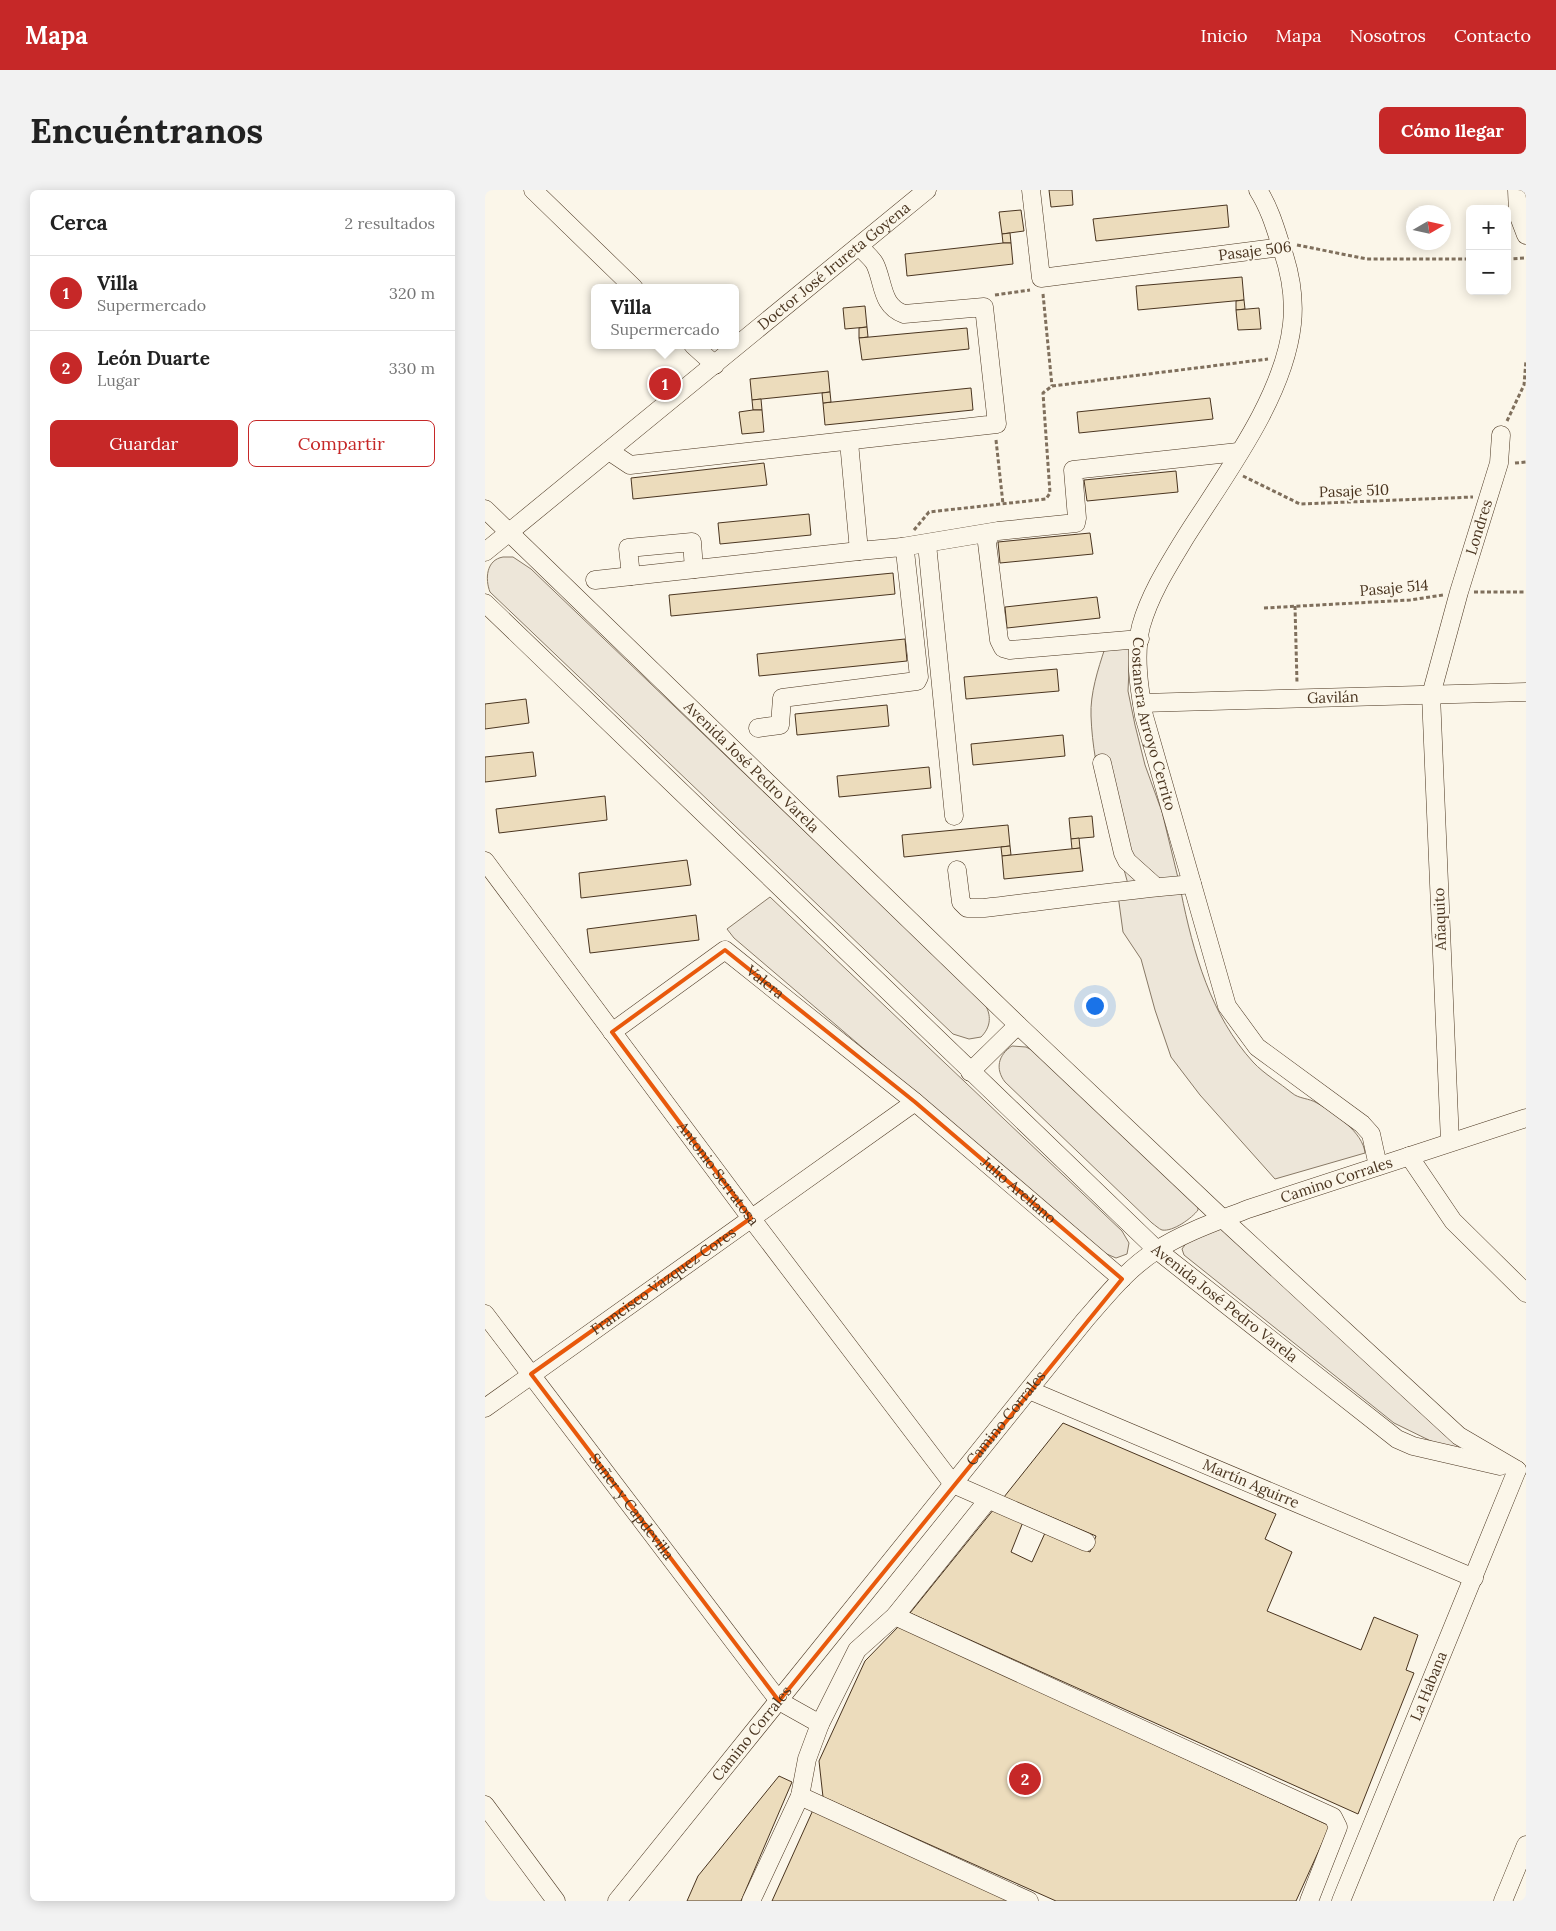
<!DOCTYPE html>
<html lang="es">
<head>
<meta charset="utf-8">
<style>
	:root { --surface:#fff; --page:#f2f2f2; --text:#222; --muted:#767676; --line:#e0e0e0; --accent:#c62828 }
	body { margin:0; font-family:Lora,serif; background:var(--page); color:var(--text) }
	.controls { position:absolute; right:15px; top:15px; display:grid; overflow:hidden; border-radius:8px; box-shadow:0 2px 12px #0003 }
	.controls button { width:45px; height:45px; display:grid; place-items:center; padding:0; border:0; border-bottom:1px solid var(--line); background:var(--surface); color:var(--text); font:25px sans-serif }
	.compass { position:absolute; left:921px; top:15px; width:45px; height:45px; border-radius:50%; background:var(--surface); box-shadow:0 2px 12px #0003; rotate:81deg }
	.you { position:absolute; left:609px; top:815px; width:18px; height:18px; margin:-12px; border:4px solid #fff; border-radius:50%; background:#1a73e8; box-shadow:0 0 0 8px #1a73e833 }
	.badge { display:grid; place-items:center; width:32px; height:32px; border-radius:50%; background:var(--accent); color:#fff; font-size:16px; font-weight:700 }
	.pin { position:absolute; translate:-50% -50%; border:2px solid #fff; box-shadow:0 1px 5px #0006 }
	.popup { position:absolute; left:106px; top:94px; width:148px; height:65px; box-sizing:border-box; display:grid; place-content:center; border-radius:8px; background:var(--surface); filter:drop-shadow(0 1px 4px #0005); font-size:16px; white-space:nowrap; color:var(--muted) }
	.popup b { font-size:19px; color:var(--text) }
	.popup::after { content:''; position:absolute; left:50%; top:100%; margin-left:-10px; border:10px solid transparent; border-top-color:var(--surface) }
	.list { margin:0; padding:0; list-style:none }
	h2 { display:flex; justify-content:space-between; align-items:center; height:65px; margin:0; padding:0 20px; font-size:21px }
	h2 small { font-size:16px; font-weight:400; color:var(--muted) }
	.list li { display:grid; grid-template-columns:32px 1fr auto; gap:15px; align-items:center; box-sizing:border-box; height:75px; padding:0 20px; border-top:1px solid var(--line) }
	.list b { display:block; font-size:19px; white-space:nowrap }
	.list p { margin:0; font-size:16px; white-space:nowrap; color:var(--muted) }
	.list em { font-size:16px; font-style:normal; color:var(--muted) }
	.actions { display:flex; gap:10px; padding:15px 20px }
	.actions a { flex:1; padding:11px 0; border:1px solid var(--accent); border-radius:8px; text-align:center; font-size:18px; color:var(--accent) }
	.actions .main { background:var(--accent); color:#fff }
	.map { position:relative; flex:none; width:1041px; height:1711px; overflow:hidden; border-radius:8px }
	header { display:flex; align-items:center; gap:30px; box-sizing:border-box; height:70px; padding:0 25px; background:var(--accent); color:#fff }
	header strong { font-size:24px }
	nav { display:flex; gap:28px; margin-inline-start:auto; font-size:18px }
	.intro { display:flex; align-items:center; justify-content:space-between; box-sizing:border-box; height:120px; padding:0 30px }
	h1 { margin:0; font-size:35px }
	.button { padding:12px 22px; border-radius:8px; background:var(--accent); color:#fff; font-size:18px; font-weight:700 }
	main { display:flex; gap:30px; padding:0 30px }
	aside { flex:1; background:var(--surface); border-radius:8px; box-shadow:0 2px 12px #0003 }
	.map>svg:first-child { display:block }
	.green { fill:#ede6d9; stroke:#887966 }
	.building { fill:#ecdcbc; stroke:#4a3520 }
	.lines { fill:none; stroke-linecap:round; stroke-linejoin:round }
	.minor-casing { stroke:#4a3520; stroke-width:19 }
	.path { stroke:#7f6f5c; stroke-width:3; stroke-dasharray:4 2.5; stroke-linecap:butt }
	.minor { stroke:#fbf6e9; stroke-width:18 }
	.marked { fill:none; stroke:#e8590c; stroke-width:4; stroke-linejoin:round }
	.labels { text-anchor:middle; stroke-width:4; stroke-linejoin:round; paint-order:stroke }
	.street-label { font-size:15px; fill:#4a3520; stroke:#fbf6e9 }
</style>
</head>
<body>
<header>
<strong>Mapa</strong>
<nav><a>Inicio</a><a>Mapa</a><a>Nosotros</a><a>Contacto</a></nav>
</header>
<div class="intro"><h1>Encuéntranos</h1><a class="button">Cómo llegar</a></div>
<main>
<aside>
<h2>Cerca<small>2 resultados</small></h2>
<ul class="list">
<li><span class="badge">1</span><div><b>Villa</b><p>Supermercado</p></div><em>320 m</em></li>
<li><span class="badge">2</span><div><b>León Duarte</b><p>Lugar</p></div><em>330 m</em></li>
</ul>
<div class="actions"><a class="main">Guardar</a><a>Compartir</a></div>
</aside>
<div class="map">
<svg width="1041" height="1711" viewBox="0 0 1041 1711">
	<rect width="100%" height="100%" fill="#fbf6e9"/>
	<g class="green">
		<path d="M18,367H28L46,379L499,813C507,825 506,837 496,847L484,849L468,844L5,402C0,389 1,370 18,367Z"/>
		<path d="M645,457L643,501L650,535L660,575L677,622L694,692L643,694C628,639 608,584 606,526C605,504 613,479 620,458Z"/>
		<path d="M696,702C708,762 726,826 768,872C779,884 795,893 807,903C814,909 824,908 832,913C849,923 878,942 880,963L790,989L715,905L686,867L670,820L656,769L638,742L633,705Z"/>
		<polygon points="285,707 637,1041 644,1053 642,1064 631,1068 617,1062 249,748 242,739"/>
		<path d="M527,856L541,857L549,861L713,1017V1020C707,1028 688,1042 677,1040C674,1039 670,1035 667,1033L520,892C510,879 513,865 527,856Z"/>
		<polygon points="729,1038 741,1039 988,1262 954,1255 909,1233 699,1065 697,1059 702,1052"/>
	</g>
	<g class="building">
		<polygon points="564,0 587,0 588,15 566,17"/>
		<polygon points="742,15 744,37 611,51 608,29"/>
		<polygon points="536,20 539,41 517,44 514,22"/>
		<polygon points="525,43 526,53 518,53 517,44"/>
		<polygon points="518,53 526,53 528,74 422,86 420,64"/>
		<polygon points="757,87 759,110 653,120 651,96"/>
		<polygon points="759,110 760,119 751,120 751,111"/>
		<polygon points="380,116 382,137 360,139 358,118"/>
		<polygon points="774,118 776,139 753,140 751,120"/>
		<polygon points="382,137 383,147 374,148 374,138"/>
		<polygon points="482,138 484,159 377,170 374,148"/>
		<polygon points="343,181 345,202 267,210 265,189"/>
		<polygon points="486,198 488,220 340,235 338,213"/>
		<polygon points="345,202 346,212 338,213 337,203"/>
		<polygon points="725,208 728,229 594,243 592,222"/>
		<polygon points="276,209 277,220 268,220 267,210"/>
		<polygon points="268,220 277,220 279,242 257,244 254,222"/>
		<polygon points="279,273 282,295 148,309 146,288"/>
		<polygon points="691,281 693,302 602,311 599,290"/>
		<polygon points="324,324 326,345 235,354 233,333"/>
		<polygon points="605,343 608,364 515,373 513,352"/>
		<polygon points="408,383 410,404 186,426 184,405"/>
		<polygon points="612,407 615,428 522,438 520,417"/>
		<polygon points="420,449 422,471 274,486 272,464"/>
		<polygon points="572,479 574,501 481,509 479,487"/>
		<polygon points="41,509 44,533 0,539 0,514"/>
		<polygon points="402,515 404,536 312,545 310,524"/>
		<polygon points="578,545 580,566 488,575 486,554"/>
		<polygon points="48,562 51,586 0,592 0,567"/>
		<polygon points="444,577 446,598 354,607 352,586"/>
		<polygon points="120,606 122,630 14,643 11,619"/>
		<polygon points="607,626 609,647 586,649 584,628"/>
		<polygon points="523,635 525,656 419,667 417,645"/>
		<polygon points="594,648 595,658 587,659 586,649"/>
		<polygon points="525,656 526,665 517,666 516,657"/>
		<polygon points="595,658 598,681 519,689 517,666"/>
		<polygon points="202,670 206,695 96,708 94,683"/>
		<polygon points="211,725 214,750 105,763 102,739"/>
		<polygon points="578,1233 791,1324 780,1349 807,1362 782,1421 876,1460 889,1427 933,1445 921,1480 929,1483 873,1624 425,1423 509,1319 538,1332 526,1362 547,1372 560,1343 605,1362 611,1346 519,1307"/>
		<polygon points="414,1436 845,1636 811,1711 571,1711 338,1607 334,1571 380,1471"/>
		<polygon points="294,1586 307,1592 256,1711 202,1711 213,1686"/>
		<polygon points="328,1620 529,1711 287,1711"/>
	</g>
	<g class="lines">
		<defs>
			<g id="minor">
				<polyline points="48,0 149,98"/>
				<polyline points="546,0 556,88 797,57"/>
				<path id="s1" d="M773,0C784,17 790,37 796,56C805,81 810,107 807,134C799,208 739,286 700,348C683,376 665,404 656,436C649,464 654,498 659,526L742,816L772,857L877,934L886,944L893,976"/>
				<polyline points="1032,0 1033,24 1041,45"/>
				<polyline points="208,155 230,175"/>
				<path d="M124,261L145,275L512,234L499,117L419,124C396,116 399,93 390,74C387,68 379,62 374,56"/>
				<path id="s2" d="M0,319L533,835L738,1029L974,1246L1032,1280"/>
				<polyline points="505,344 502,353 514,450 518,458 525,460 655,449"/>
				<polyline points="442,354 469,626"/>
				<polyline points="417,357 513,341 591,333 592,328 588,280 753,262"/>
				<path id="s3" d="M0,362L442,0"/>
				<polyline points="146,386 143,358 207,352 209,379"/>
				<polyline points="110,390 374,361"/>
				<path id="s4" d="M0,413L672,1060L912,1249L928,1256L1015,1276"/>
				<path id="s5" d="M657,513L1041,502"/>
				<polyline points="273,538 295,535 297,508 432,491 434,487 420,361 417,357 374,361 364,252"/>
				<polyline points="617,573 638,663 642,671 671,697"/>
				<path id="s6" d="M0,671L266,1028L468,1294L601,1352"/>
				<path d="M472,680L476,712L482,718H499C568,710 637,700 707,694"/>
				<path id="s7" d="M127,842L240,760L430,912L637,1089"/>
				<polyline points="485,882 533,835"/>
				<path id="s8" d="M965,952L946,505L974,402L1014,273L1016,245"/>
				<polyline points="924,966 968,1031 1041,1103"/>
				<path id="s9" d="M0,1124L294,1511L335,1534L322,1569L315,1606L266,1711"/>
				<path id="s10" d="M544,1200L989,1388"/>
				<path id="s11" d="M0,1218L430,912"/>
				<polyline points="410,1426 848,1627 853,1637 824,1711"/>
				<polyline points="335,1534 372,1460 410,1426 503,1310"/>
				<polyline points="315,1606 544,1711"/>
				<polyline points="0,1615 71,1711"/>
				<path id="s12" d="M132,1711L600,1130C622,1105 643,1078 672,1060C700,1042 733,1031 763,1019L1041,928"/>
				<path id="s13" d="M856,1711L1032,1280"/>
				<polyline points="1018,1711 1041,1655"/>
			</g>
		</defs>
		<use href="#minor" class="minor-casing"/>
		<g class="path">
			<polyline points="812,55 882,69 985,69"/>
			<polyline points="1022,69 1041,68"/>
			<polyline points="558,104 567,196"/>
			<polyline points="510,105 545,100"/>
			<polyline points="1022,231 1039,195 1041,170"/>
			<polyline points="511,250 518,314"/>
			<polyline points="1030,273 1041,272"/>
			<polyline points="758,286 815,314 988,307"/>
			<polyline points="429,340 444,322 561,309 565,303 558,203 567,196 783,169"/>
			<polyline points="989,402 1041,402"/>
			<polyline points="810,416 812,493"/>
			<polyline points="779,418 925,410 958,405"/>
		</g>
		<use href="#minor" class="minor"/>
	</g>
	<path class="marked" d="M240,760L430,912L637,1089L294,1511L46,1184L266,1028L127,842Z"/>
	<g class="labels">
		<g class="street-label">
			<text transform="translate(770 61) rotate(-7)" y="5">Pasaje 506</text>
			<text dy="5" stroke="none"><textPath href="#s3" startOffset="451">Doctor José Irureta Goyena</textPath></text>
			<text transform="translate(869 301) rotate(-2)" y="5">Pasaje 510</text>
			<text dy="5" stroke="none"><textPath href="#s8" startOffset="622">Londres</textPath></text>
			<text transform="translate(909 398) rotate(-5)" y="5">Pasaje 514</text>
			<text dy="5" stroke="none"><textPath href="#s5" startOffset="191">Gavilán</textPath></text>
			<text dy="5" stroke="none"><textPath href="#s1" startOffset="580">Costanera Arroyo Cerrito</textPath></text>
			<text dy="5" stroke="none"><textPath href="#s2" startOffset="371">Avenida José Pedro Varela</textPath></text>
			<text transform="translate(955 729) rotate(-92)" y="5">Añaquito</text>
			<text dy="5" stroke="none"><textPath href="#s7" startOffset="191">Valera</textPath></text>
			<text dy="5" stroke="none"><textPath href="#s6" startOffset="390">Antonio Serratosa</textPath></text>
			<text dy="5" stroke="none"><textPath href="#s12" startOffset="1040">Camino Corrales</textPath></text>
			<text dy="5" stroke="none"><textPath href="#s7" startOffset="519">Julio Arellano</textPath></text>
			<text dy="5" stroke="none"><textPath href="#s11" startOffset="219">Francisco Vázquez Cores</textPath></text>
			<text dy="5" stroke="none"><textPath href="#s4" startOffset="1019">Avenida José Pedro Varela</textPath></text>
			<text dy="5" stroke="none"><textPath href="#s12" startOffset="620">Camino Corrales</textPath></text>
			<text dy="5" stroke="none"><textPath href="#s10" startOffset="241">Martín Aguirre</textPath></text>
			<text dy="5" stroke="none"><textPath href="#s9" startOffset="242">Suñer y Capdevilla</textPath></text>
			<text dy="5" stroke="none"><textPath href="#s13" startOffset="232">La Habana</textPath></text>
			<text dy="5" stroke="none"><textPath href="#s12" startOffset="215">Camino Corrales</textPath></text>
		</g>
	</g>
</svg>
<div class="controls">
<button>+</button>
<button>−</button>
</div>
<svg class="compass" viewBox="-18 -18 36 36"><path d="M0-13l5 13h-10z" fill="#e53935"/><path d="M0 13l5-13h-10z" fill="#767676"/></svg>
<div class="you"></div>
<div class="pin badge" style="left:180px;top:194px">1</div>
<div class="popup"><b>Villa</b>Supermercado</div>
<div class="pin badge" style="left:540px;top:1589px">2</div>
</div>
</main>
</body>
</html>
